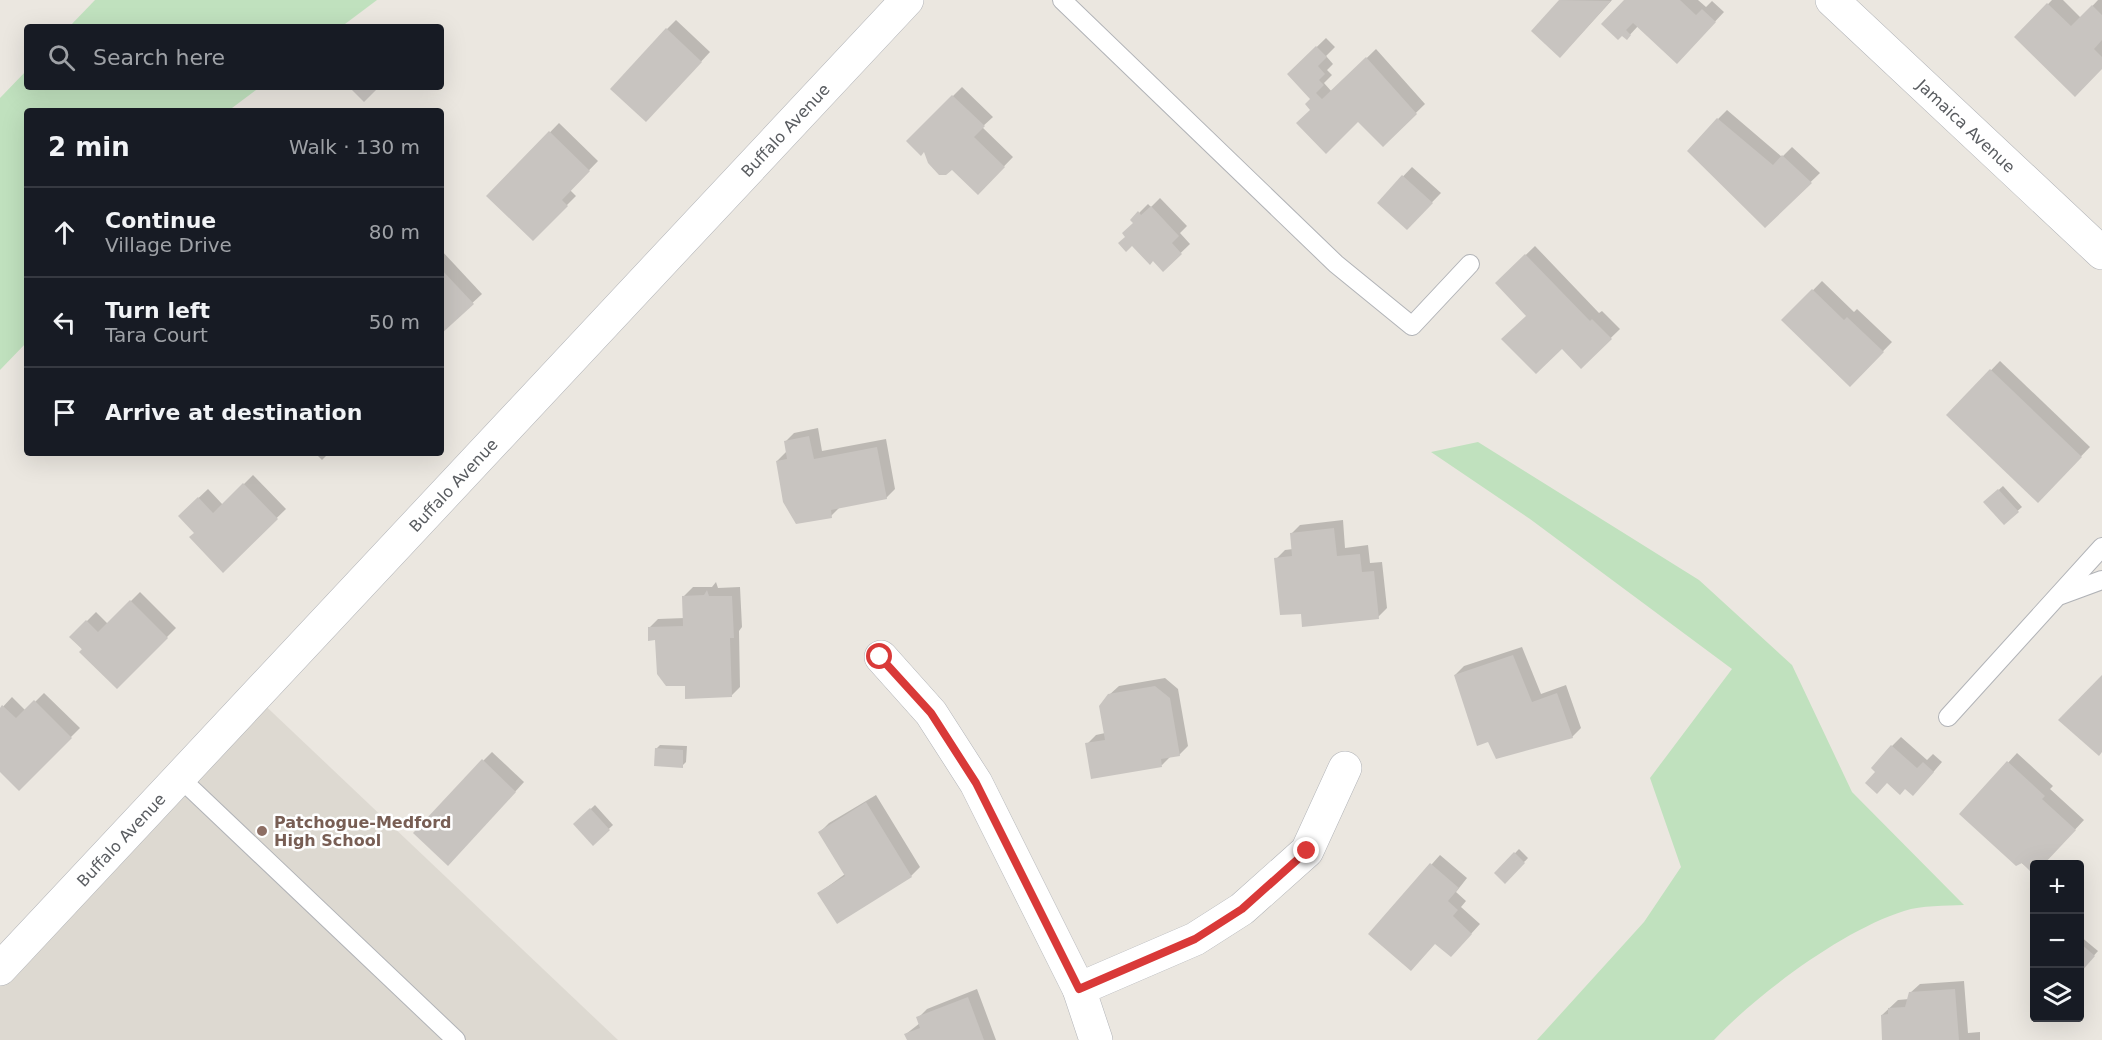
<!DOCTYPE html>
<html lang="en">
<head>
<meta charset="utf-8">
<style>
	:root { --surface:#171b24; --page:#242831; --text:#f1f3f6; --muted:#9ea1a6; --line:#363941 }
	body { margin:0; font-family:"DejaVu Sans",sans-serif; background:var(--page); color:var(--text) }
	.controls { position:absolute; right:18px; bottom:18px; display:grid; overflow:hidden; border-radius:6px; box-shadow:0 6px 24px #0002 }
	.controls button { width:54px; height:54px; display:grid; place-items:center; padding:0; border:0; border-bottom:2px solid var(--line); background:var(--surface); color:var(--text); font:30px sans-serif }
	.stop { position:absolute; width:18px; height:18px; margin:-14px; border:4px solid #d93938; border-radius:50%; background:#fff }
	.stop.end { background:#d93938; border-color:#fff; box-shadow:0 2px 6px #0008 }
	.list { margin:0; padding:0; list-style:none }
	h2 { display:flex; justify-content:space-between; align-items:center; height:78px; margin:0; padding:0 24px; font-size:26px }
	h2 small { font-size:20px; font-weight:400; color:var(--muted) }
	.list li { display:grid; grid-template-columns:39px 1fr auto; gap:18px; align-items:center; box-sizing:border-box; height:90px; padding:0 24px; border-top:2px solid var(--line) }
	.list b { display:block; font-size:22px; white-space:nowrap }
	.list p { margin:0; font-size:20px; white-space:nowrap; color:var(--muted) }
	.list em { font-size:20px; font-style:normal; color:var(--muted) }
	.icon { flex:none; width:33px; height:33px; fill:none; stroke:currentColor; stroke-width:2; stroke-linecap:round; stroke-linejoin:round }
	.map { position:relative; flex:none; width:2102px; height:1040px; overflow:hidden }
	.search { position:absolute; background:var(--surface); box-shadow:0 6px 24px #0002; left:24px; top:24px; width:420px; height:66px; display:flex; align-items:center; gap:15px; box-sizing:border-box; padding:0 21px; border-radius:6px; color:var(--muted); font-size:22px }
	.panel { position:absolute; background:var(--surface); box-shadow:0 6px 24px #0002; left:24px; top:108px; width:420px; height:348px; border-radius:6px }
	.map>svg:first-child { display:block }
	.education { fill:#ddd9d1 }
	.green { fill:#c0e1be }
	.shadow { fill:#0003 }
	.building { fill:#c8c4c0 }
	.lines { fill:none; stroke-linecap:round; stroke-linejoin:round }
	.lane-casing { stroke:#b1b3b7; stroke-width:20 }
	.street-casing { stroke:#b1b3b7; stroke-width:34 }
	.lane { stroke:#fff; stroke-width:18 }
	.street { stroke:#fff; stroke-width:33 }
	.route { stroke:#d93938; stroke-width:8 }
	.education-dot { fill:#8d6e63; stroke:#fff; stroke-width:2 }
	.labels { text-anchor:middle; stroke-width:5; stroke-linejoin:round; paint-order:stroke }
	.street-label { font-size:16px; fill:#595c60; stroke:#fff }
	.education-label { font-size:16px; font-weight:bold; fill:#785e54; stroke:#fff; text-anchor:start }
</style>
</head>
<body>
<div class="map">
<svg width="2102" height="1040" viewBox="0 0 2102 1040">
	<rect width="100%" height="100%" fill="#ebe7e0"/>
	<polygon class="education" points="254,695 618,1040 0,1040 0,967"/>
	<g class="green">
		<polygon points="95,0 377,0 341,27 69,27"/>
		<polygon points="27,70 27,87 260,87 228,111 27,111 27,342 0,370 0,98"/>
		<path d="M1478,442L1699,580L1792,665L1852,792L1964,905C1945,906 1922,905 1904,911C1843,930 1757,994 1714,1040H1537L1644,922L1681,867L1650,778L1732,669L1530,519L1431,452Z"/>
	</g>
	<g class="shadow">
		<polygon points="1561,0 1612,0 1569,47 1533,31"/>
		<polygon points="1626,0 1698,0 1706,7 1712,1 1724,12 1677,62 1638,26 1627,38 1622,34"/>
		<polygon points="2052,0 2063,0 2081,18 2098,0 2102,0 2102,68 2016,37"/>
		<polygon points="676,20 710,52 655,111 667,29"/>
		<polygon points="1326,38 1335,47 1326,56 1333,64 1327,70 1332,75 1324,83 1332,92 1376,49 1425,104 1383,145 1358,120 1312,110 1312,98 1289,74"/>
		<polygon points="962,87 993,117 982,127 1013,157 978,193 952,168 908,141"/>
		<polygon points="1727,110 1782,157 1792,147 1820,173 1765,226 1718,119"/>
		<polygon points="559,123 598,161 570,190 576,196 533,239 488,196"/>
		<polygon points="1412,167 1441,193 1407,228 1379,202"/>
		<polygon points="1160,198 1187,226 1180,233 1190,244 1163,270 1127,236 1135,223 1132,220 1148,204 1151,207"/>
		<polygon points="1535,246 1599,313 1602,311 1620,329 1581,367 1497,283"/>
		<polygon points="441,250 482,294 441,332"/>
		<polygon points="1822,281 1854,312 1857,309 1892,342 1850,385 1784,320"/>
		<polygon points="2000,361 2090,447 2038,501 1948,415"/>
		<polygon points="818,428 822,451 886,439 895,489 886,498 841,506 831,516 777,461 787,451 785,442 794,433"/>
		<polygon points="315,453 329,453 322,460"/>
		<polygon points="253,475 286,509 223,570 189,507 208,489 223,505"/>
		<polygon points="2003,486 2022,507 2004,523 1990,498"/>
		<polygon points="1343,520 1345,548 1368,545 1370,563 1382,562 1387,608 1378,617 1302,612 1276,559 1285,550 1293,549 1291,534 1300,525"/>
		<polygon points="716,582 718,588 740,587 742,627 739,631 740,687 731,696 686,684 649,628 658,619 685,618 684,596 693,587 712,587"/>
		<polygon points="140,592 176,628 117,687 71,637 96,612 108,624"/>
		<polygon points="1522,647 1541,694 1566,685 1581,728 1572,737 1455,675 1464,666"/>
		<polygon points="1165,678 1178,689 1188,746 1179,755 1171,756 1162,765 1087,744 1096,735 1105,733 1109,695 1119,686"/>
		<polygon points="44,693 80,728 19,789 0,770 0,710 12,697 26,711"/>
		<polygon points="1901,737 1927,760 1933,754 1942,762 1922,785 1905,787 1888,782 1877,772 1892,746"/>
		<polygon points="660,745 687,746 686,762 682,766 656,749"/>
		<polygon points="492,752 524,782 457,855 483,761"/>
		<polygon points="2017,753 2053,786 2050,789 2084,820 2043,864 2034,864 2034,873 1961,814"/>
		<polygon points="876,795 920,867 911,876 819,893 845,874 820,832 829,823"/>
		<polygon points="595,805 613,825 593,844 575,824"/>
		<polygon points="1519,849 1528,858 1505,882 1496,873"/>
		<polygon points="1440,855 1467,878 1456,892 1466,901 1461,907 1480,924 1460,946 1370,934"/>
		<polygon points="2080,936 2098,951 2080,971"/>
		<polygon points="1964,981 1968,1033 1980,1032 1980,1040 1884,1040 1882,1015 1898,1000 1909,999 1910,993 1920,984"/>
		<polygon points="977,989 996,1040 908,1040 906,1034 920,1023 918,1018 927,1009"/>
	</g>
	<g class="building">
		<polygon points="1559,0 1611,1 1560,58 1531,31"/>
		<polygon points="1624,0 1680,0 1696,15 1702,9 1716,22 1677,64 1633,23 1626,30 1631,35 1627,40 1622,36 1618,40 1601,24"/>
		<polygon points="2047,3 2071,26 2092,5 2102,15 2102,40 2094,49 2102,57 2102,69 2075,97 2014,37"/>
		<polygon points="666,28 702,62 646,122 610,89"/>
		<polygon points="1316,46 1327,57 1318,66 1325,74 1319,80 1324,85 1316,93 1322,99 1366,57 1417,114 1383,147 1358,122 1326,154 1296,123 1310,110 1305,104 1310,99 1287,74"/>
		<polygon points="349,87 379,87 364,102"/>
		<polygon points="952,95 985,126 974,137 1005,167 978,195 952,170 946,175 939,175 928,163 924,152 921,156 906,141"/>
		<polygon points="1717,118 1773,165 1782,155 1812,183 1765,228 1687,151"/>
		<polygon points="549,131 590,171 562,200 568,206 533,241 486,196"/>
		<polygon points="1402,175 1433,203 1407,230 1377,203"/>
		<polygon points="1151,206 1179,236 1172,243 1182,254 1163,272 1153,261 1150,265 1132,246 1126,252 1118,243 1125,237 1122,233 1133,223 1130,220 1138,211 1141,215"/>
		<polygon points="1525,254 1590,321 1592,319 1612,339 1581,369 1562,349 1536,374 1501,339 1526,316 1495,283"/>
		<polygon points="441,269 474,304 441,334"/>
		<polygon points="1812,289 1844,320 1847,317 1884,352 1850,387 1781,320"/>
		<polygon points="1990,369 2082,457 2038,503 1946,415"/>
		<polygon points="809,436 814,459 877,447 887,499 831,510 832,518 796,524 783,502 776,461 787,459 784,441"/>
		<polygon points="243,483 278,519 223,573 189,537 194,533 178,516 198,497 213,513"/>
		<polygon points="1998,489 2019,512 2004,525 1983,502"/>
		<polygon points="1334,528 1337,556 1360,554 1362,572 1374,571 1379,619 1302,627 1301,614 1280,615 1274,558 1292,556 1290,533"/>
		<polygon points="707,590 709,596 732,596 734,638 730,638 732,697 685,699 685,686 666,686 657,674 655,640 648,641 648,627 683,626 682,596 704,595"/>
		<polygon points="130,600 168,638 117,689 79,652 82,649 69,637 86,620 98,632"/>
		<polygon points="1513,655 1532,702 1557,693 1573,738 1496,759 1488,742 1477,746 1454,675"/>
		<polygon points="2102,675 2102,752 2099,756 2058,720"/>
		<polygon points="1155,686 1170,698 1180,756 1161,759 1162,767 1091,779 1085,743 1105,740 1099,706 1108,694"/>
		<polygon points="34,700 72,738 19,791 0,772 0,708 2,705 16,718"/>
		<polygon points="1891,745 1917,768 1923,762 1934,772 1913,796 1905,789 1900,795 1887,783 1877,794 1865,783 1875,772 1871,768"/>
		<polygon points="655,748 683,750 683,768 654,766"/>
		<polygon points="482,759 516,792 448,866 413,833"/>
		<polygon points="2007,761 2045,796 2042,799 2076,830 2044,864 2034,864 2034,875 2022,863 2016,866 1959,814"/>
		<polygon points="866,802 912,877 837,924 817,893 845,876 818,832"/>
		<polygon points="590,808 610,830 593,846 573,824"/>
		<polygon points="1514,852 1525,863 1505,884 1494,873"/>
		<polygon points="1430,863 1459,888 1448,901 1458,910 1453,916 1472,934 1451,957 1435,944 1411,971 1368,934"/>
		<polygon points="2080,943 2095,956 2080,973"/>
		<polygon points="1955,989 1959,1040 1882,1040 1881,1015 1888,1014 1888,1008 1905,1007 1909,992"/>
		<polygon points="968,997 984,1040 907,1040 904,1034 920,1028 916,1017"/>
	</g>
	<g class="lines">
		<defs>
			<g id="lane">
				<polyline points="1062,0 1336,264 1412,326 1470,264"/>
				<polyline points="2061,595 2102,580"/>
				<polyline points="1948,717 2102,547"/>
				<polyline points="179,777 456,1040"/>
			</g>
			<g id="street">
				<path id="s1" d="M1832,0L2102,253"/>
				<polyline points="881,657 931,713 976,783 1079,989 1096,1040"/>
				<path id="s2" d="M0,969L907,0"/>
				<polyline points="1079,989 1195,939 1242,909 1307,851 1345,768"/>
			</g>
		</defs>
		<use href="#lane" class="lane-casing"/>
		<use href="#street" class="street-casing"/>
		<use href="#lane" class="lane"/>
		<use href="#street" class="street"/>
	</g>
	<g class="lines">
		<polyline class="route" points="880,657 931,713 976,783 1079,989 1195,939 1242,909 1307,851"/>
	</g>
	<circle class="education-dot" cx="262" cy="831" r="6"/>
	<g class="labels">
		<g class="street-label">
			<text dy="6" stroke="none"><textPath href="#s1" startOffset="184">Jamaica Avenue</textPath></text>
			<text dy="6" stroke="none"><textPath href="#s2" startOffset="1149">Buffalo Avenue</textPath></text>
			<text dy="6" stroke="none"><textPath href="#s2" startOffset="663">Buffalo Avenue</textPath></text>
			<text dy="6" stroke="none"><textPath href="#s2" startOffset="177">Buffalo Avenue</textPath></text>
		</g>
		<g class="education-label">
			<text x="274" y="828">Patchogue-Medford<tspan x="274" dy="18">High School</tspan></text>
		</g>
	</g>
</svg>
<div class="controls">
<button>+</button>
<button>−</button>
<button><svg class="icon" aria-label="layers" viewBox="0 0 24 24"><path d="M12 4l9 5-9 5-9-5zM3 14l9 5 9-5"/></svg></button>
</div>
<div class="stop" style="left:880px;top:657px"></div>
<div class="stop end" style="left:1307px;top:851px"></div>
<div class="search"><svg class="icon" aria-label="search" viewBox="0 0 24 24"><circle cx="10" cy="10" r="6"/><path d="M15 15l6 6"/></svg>Search here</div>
<section class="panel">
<h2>2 min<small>Walk · 130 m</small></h2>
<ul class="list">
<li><svg class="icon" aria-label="ahead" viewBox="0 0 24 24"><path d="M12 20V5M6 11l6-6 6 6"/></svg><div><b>Continue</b><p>Village Drive</p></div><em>80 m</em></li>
<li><svg class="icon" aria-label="left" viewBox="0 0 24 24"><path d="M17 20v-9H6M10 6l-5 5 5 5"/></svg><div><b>Turn left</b><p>Tara Court</p></div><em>50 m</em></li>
<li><svg class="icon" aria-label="arrive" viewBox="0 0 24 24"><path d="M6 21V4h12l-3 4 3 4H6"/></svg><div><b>Arrive at destination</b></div></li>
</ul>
</section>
</div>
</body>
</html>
